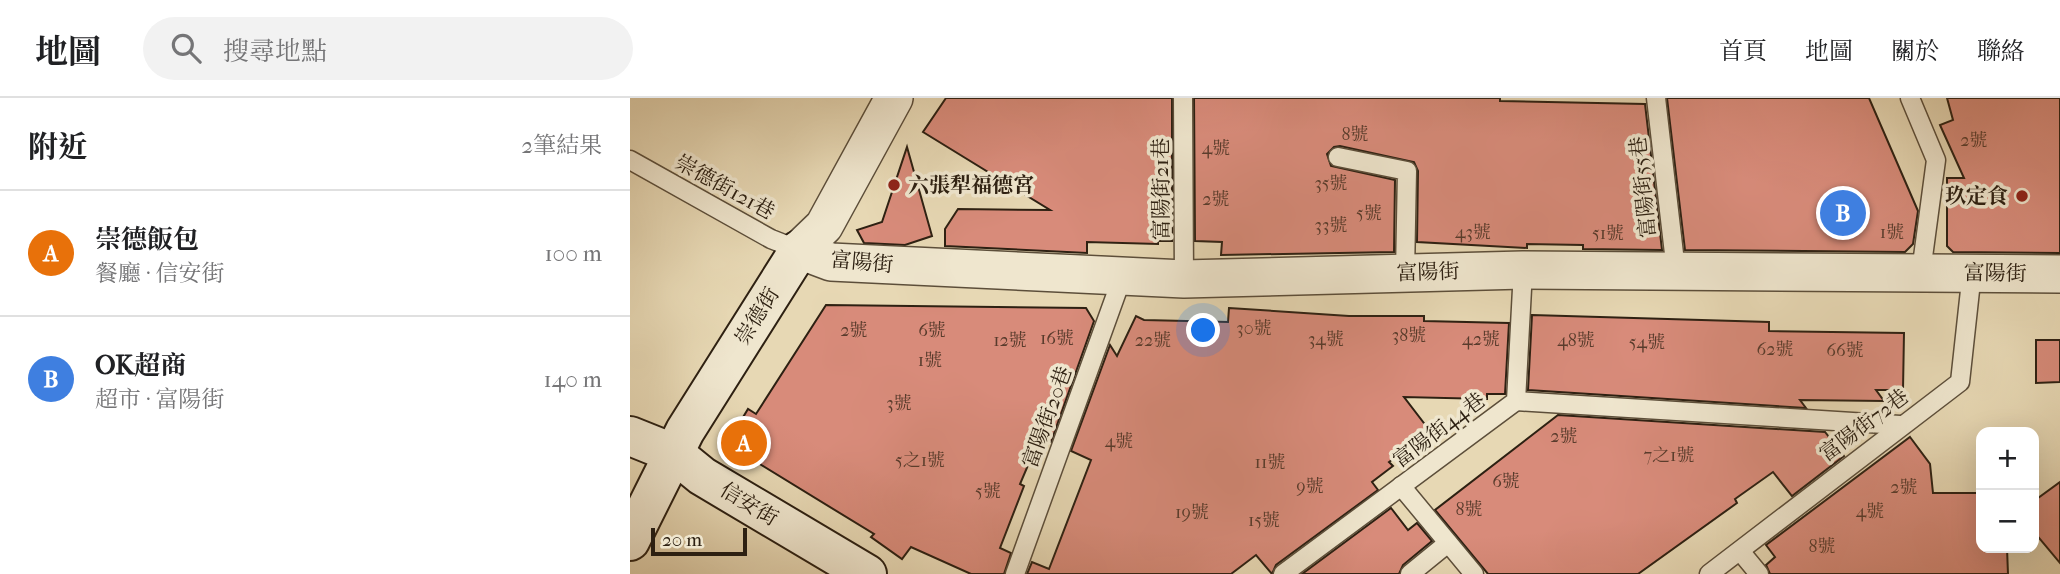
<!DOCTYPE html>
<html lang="zh-TW">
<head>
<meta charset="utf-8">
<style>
	:root { --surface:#fff; --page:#f2f2f2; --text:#202124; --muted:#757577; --line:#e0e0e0; --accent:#8f2418 }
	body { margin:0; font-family:"IM FELL French Canon","Noto Serif TC",serif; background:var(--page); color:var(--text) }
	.controls { position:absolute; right:21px; bottom:21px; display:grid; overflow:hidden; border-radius:14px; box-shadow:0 7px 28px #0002 }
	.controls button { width:63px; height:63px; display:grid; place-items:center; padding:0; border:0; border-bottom:2px solid var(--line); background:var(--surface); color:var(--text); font:35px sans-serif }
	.scale { position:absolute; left:21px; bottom:18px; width:96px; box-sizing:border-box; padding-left:7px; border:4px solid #2d2012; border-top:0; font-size:19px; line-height:24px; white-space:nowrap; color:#2d2012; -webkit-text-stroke:5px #efe6ce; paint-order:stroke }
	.you { position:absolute; left:574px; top:233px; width:24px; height:24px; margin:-18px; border:5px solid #fff; border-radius:50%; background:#1a73e8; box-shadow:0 0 0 10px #1a73e833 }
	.badge { display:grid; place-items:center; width:46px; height:46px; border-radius:50%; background:var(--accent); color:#fff; font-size:23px; font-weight:700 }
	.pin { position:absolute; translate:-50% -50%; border:4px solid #fff; box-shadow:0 2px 7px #0006 }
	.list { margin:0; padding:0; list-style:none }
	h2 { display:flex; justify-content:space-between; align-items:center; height:91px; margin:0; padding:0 28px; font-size:30px }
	h2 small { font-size:23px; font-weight:400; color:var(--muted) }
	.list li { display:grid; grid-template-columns:46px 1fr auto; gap:21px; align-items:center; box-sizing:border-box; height:126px; padding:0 28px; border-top:2px solid var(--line) }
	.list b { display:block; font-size:26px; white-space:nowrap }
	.list p { margin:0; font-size:23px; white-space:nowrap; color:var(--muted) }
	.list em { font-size:23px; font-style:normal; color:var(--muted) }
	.icon { flex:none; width:38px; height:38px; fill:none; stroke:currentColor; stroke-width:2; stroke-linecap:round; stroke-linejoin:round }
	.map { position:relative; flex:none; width:1430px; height:476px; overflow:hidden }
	header { display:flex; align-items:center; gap:42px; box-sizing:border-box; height:98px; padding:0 35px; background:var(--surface); border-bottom:2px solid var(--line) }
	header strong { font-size:33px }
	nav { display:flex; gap:38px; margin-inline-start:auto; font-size:24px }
	.search { width:490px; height:63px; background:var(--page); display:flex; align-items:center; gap:18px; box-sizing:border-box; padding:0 24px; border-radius:38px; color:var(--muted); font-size:26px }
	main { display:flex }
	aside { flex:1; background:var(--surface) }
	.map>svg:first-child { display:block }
	.building { fill:#d88b7a; stroke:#2d2012; stroke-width:2 }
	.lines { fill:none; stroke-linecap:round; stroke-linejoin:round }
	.lane-casing { stroke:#5c4e3a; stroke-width:21 }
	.street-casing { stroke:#5c4e3a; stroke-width:40 }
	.secondary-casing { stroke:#2d2012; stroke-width:42 }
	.lane { stroke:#efe6ce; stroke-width:18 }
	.street { stroke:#efe6ce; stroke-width:37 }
	.secondary { stroke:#efe6ce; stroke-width:38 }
	.poi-dot { fill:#8f2418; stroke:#efe6ce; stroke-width:2.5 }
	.labels { text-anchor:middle; stroke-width:7; stroke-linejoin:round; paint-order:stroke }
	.number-label { font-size:18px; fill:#583b2c }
	.poi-label { font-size:21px; font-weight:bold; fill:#2d2012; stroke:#efe6ce; text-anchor:start }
	.street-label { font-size:21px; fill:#2d2012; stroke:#efe6ce }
</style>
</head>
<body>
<header>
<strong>地圖</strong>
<div class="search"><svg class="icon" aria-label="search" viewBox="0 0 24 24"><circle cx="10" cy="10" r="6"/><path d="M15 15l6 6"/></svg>搜尋地點</div>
<nav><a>首頁</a><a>地圖</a><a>關於</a><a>聯絡</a></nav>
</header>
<main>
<aside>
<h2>附近<small>2筆結果</small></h2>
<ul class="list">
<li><span class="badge" style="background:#e8710a">A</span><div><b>崇德飯包</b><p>餐廳 · 信安街</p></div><em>100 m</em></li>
<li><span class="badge" style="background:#3f7fe0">B</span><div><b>OK超商</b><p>超市 · 富陽街</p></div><em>140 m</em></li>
</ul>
</aside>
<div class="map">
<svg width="1430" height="476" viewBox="0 0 1430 476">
	<rect width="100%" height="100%" fill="#e7d8b4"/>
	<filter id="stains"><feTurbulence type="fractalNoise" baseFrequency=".00286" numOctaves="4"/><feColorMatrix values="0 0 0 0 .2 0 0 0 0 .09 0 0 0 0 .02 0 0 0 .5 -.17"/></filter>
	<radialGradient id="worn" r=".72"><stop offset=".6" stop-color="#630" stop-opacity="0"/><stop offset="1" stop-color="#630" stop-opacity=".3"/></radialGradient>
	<g class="building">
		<polygon points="316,0 542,0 542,143 528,143 528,146 457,144 457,155 315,148 315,131 328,111 420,112 293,34"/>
		<polygon points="564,0 870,0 870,3 1015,6 1032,152 953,151 953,147 897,146 897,150 787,144 788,73 784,64 710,48 704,49 697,56 701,68 765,82 764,154 591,157 592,144 565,143"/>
		<polygon points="1037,0 1239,0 1288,113 1283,146 1275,154 1055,152"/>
		<polygon points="1317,0 1430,0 1430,155 1323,154 1317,148 1317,80 1334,80 1310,27 1323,22"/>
		<polygon points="277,49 302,138 275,147 234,145 227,132 252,124"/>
		<polygon points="196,207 456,210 464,223 421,344 410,339 390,386 394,388 370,450 381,455 374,476 341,476 281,449 272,461 241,439 244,436 97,346 118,311 126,316"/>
		<polygon points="599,210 719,218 794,218 794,223 879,225 875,296 857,296 857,301 774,299 800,333 759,364 763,368 742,384 748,392 646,467 642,476 626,457 601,476 397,476 402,464 419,471 461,362 441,353 480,247 487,258 506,218 514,222 598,224"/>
		<polygon points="902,217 1139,224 1139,233 1274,235 1273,292 1246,292 1254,303 1170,302 1176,310 898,292"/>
		<polygon points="1406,242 1430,242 1430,284 1406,285"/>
		<polygon points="928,317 1195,334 1214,358 1162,398 1143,374 1105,401 1107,405 1008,476 858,476 805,412"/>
		<polygon points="1280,339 1300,366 1303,395 1351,395 1351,450 1377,450 1378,476 1140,476 1136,467 1145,459 1136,447"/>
		<polygon points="1430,384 1430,465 1404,434 1404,403"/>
		<polygon points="761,410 778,432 787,425 802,443 773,467 769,476 672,476"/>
	</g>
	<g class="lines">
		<defs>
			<g id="lane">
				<polyline points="553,0 554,181"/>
				<polyline points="1026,0 1046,173"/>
				<polyline points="1280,0 1306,62 1291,174"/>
				<polyline points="708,59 777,73 775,175"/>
				<polyline points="0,62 141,141 169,152"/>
				<polyline points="886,303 1270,327"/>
				<polyline points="771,388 844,476"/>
				<polyline points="1110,453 1129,476"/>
				<polyline points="385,476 493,177"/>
				<polyline points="653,476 886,303 893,172"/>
				<polyline points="780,476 818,445"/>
				<polyline points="1079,476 1330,284 1342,174"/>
			</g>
			<polyline id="street" points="264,0 194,128 169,152 201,164 554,181 893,172 1430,176"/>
			<g id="secondary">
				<polyline points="0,338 45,356 72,378 237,476"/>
				<polyline points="0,443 55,333 169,152"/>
			</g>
		</defs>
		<use href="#lane" class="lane-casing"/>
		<use href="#street" class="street-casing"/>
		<use href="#secondary" class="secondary-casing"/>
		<use href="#lane" class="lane"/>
		<use href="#street" class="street"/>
		<use href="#secondary" class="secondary"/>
	</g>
	<g class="poi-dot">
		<circle cx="264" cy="87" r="7"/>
		<circle cx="1392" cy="98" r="7"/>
	</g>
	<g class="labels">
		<g class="number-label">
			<text x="725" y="42">8號</text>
			<text x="1344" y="48">2號</text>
			<text x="586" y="56">4號</text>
			<text x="701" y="91">35號</text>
			<text x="586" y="107">2號</text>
			<text x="739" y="121">5號</text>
			<text x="701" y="133">33號</text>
			<text x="843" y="140">43號</text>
			<text x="1262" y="140">1號</text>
			<text x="978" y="141">51號</text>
			<text x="624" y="236">30號</text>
			<text x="224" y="238">2號</text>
			<text x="302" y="238">6號</text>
			<text x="779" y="243">38號</text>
			<text x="427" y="246">16號</text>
			<text x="696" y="247">34號</text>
			<text x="851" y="247">42號</text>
			<text x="380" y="248">12號</text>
			<text x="523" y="248">22號</text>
			<text x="946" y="248">48號</text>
			<text x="1017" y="250">54號</text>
			<text x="1145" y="257">62號</text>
			<text x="1215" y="258">66號</text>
			<text x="300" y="268">1號</text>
			<text x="269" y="311">3號</text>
			<text x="934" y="344">2號</text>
			<text x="489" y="349">4號</text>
			<text x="1039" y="363">7之1號</text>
			<text x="290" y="368">5之1號</text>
			<text x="640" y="370">11號</text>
			<text x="876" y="389">6號</text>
			<text x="680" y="394">9號</text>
			<text x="1274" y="395">2號</text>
			<text x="358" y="399">5號</text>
			<text x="839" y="417">8號</text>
			<text x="1240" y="419">4號</text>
			<text x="562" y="420">19號</text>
			<text x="634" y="428">15號</text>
			<text x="1192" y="454">8號</text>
		</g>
		<g class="poi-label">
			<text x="278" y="94">六張犁福德宮</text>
			<text x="1378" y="105" text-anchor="end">玖定食</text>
		</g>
		<g class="street-label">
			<text transform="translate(95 89) rotate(29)" y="7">崇德街121巷</text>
			<text transform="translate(1013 89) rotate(-96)" y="7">富陽街55巷</text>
			<text transform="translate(531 91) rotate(-90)" y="7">富陽街21巷</text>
			<text transform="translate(232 164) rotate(5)" y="7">富陽街</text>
			<text transform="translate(798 174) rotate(-2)" y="7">富陽街</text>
			<text transform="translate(1365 175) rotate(1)" y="7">富陽街</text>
			<text transform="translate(127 218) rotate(-58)" y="7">崇德街</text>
			<text transform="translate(417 319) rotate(-70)" y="7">富陽街20巷</text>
			<text transform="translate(1234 327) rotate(-37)" y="7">富陽街72巷</text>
			<text transform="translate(809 332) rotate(-37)" y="7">富陽街44巷</text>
			<text transform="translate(119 406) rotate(31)" y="7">信安街</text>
		</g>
	</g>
	<rect width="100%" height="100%" filter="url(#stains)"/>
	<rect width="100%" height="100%" fill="url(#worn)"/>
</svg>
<div class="controls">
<button>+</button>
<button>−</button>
</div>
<div class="scale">20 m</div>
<div class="you"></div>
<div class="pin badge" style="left:114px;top:345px;background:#e8710a">A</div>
<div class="pin badge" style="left:1213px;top:115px;background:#3f7fe0">B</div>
</div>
</main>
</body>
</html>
